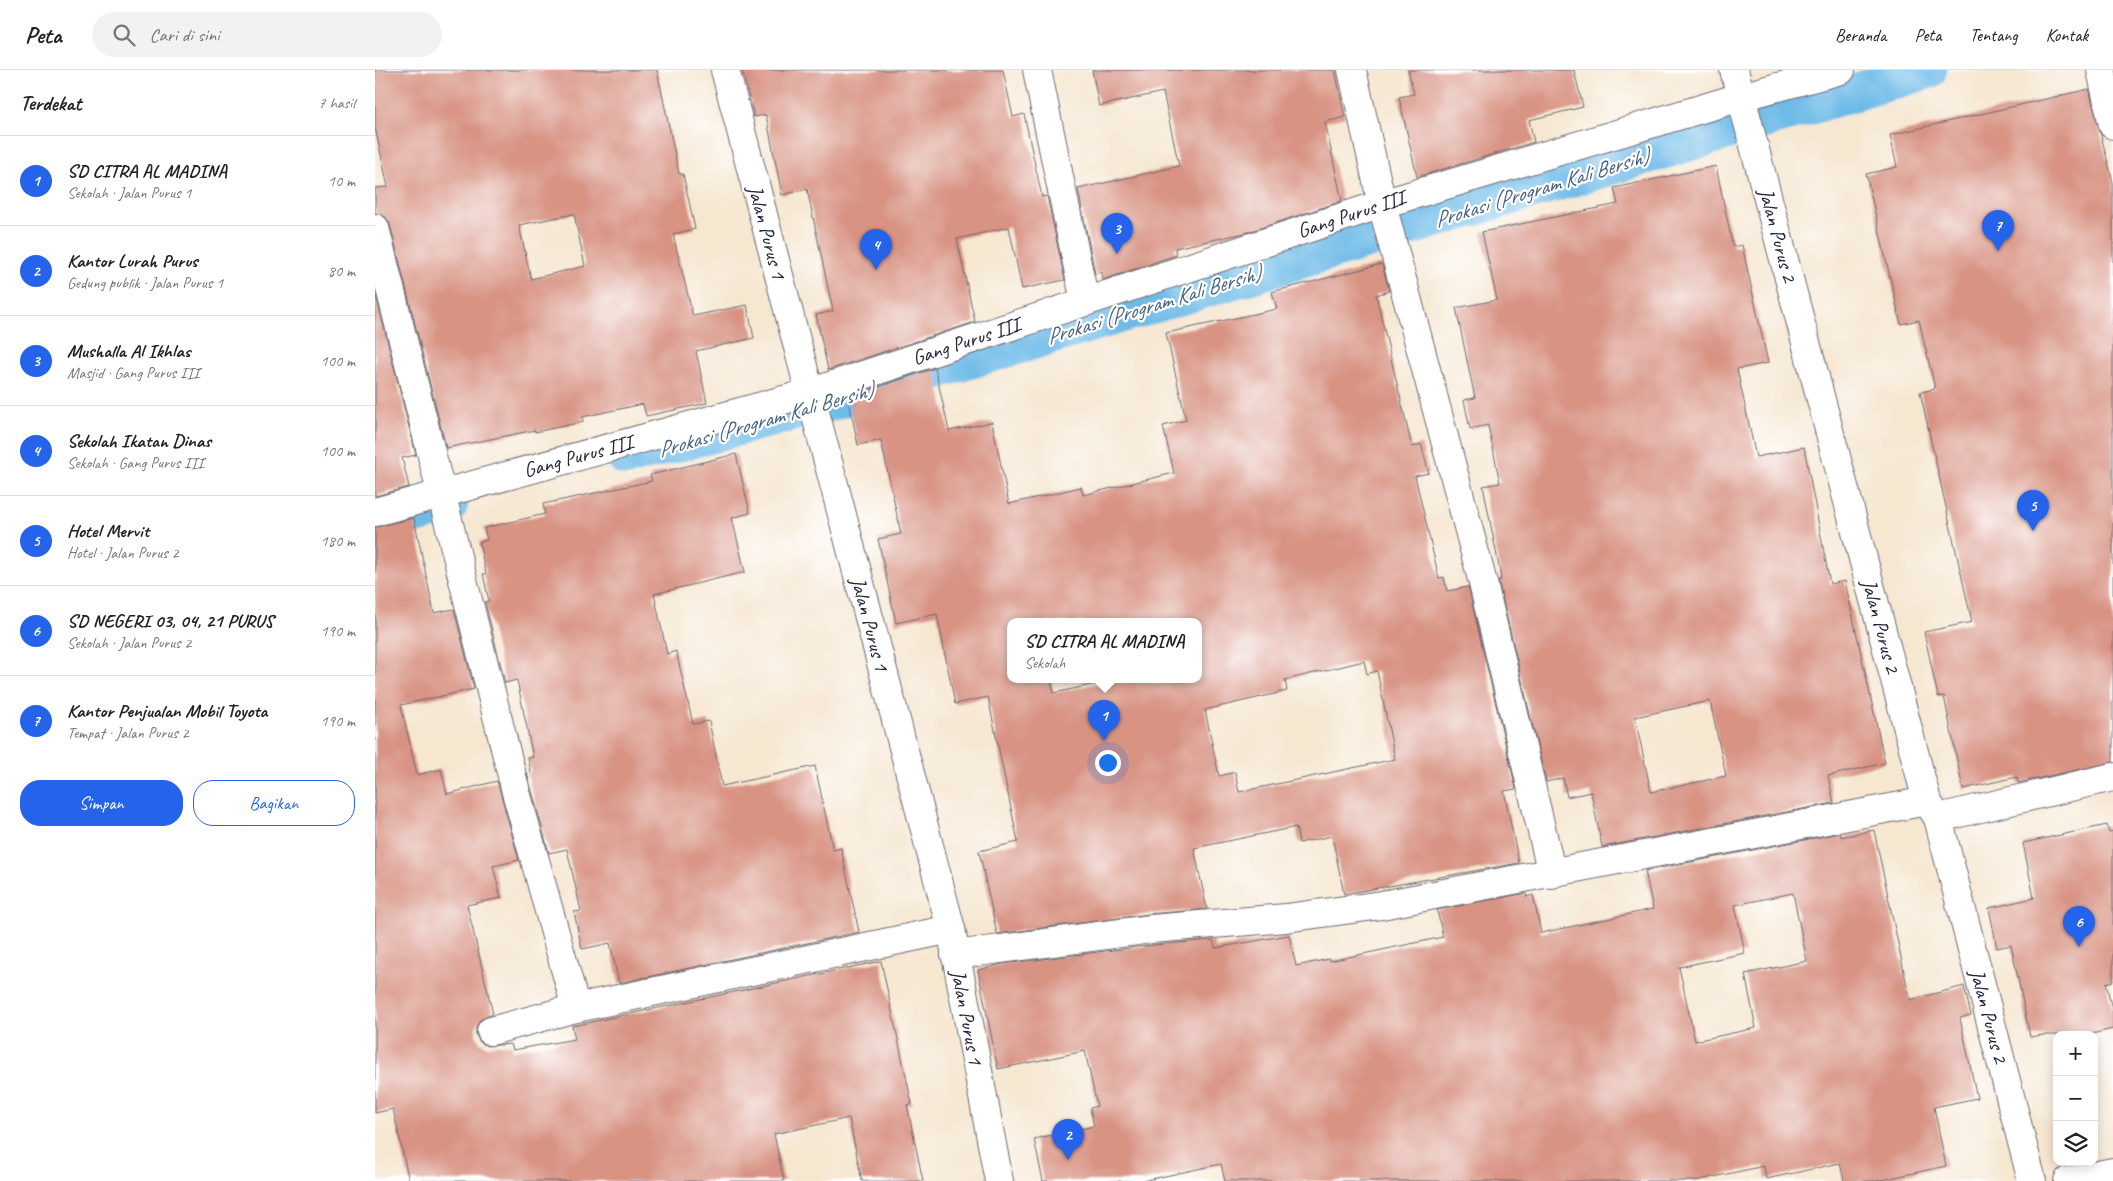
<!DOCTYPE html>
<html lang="id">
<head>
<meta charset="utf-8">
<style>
	:root { --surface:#fff; --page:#f2f2f2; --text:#222; --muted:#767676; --line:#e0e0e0; --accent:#2563eb }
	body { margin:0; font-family:Caveat,sans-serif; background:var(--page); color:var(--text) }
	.controls { position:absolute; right:15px; bottom:15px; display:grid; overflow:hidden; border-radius:10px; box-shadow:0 2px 12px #0003 }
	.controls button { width:45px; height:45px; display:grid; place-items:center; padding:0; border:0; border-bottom:1px solid var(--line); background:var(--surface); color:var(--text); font:25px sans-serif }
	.you { position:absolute; left:732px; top:692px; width:18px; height:18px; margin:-12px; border:4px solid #fff; border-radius:50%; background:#1a73e8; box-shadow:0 0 0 8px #1a73e833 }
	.badge { display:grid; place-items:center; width:32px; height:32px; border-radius:50%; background:var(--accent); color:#fff; font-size:16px; font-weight:700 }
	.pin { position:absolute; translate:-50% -41px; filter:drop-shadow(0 1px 2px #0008) }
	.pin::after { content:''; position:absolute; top:26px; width:18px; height:15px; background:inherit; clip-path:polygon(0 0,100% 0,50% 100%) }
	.popup { position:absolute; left:632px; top:548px; width:195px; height:65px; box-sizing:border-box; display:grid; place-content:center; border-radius:10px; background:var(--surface); filter:drop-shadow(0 1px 4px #0005); font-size:16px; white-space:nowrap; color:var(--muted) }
	.popup b { font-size:19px; color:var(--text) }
	.popup::after { content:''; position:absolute; left:50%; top:100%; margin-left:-10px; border:10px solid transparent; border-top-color:var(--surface) }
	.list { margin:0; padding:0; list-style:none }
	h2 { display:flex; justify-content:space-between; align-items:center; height:65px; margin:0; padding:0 20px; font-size:21px }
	h2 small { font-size:16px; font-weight:400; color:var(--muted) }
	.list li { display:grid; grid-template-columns:32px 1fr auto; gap:15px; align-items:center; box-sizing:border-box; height:90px; padding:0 20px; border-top:1px solid var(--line) }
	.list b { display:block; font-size:19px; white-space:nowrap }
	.list p { margin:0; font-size:16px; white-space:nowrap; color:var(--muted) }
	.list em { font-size:16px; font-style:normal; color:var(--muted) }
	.actions { display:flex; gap:10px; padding:15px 20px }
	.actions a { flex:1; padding:11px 0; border:1px solid var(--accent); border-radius:20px; text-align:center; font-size:18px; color:var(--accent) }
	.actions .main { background:var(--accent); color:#fff }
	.icon { flex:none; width:28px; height:28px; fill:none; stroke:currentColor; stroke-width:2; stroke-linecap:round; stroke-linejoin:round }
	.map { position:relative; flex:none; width:1738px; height:1111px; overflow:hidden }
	header { display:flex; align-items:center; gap:30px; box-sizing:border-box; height:70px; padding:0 25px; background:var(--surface); border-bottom:1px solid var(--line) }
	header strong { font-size:24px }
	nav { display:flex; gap:28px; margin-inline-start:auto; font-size:18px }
	.search { width:350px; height:45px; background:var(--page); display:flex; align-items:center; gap:12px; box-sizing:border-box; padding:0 18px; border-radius:28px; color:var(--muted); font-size:19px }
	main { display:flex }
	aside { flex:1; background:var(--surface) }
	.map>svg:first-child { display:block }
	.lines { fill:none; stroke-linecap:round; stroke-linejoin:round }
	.canal { stroke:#6ebbe8; stroke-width:38 }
	.building { fill:#d89383; fill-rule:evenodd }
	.minor-casing { stroke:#6c6770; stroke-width:30 }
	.major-casing { stroke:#6c6770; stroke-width:30 }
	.minor { stroke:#fff; stroke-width:28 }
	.major { stroke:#fff; stroke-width:28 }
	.labels { text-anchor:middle; stroke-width:4.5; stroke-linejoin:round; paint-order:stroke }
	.street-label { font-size:21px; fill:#22223b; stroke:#fff }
	.water-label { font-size:22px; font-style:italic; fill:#405f80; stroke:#fff }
</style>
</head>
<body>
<header>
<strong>Peta</strong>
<div class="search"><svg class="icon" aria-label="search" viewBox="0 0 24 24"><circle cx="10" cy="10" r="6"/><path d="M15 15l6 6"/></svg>Cari di sini</div>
<nav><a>Beranda</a><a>Peta</a><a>Tentang</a><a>Kontak</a></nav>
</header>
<main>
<aside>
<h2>Terdekat<small>7 hasil</small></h2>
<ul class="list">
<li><span class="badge">1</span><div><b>SD CITRA AL MADINA</b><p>Sekolah · Jalan Purus 1</p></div><em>10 m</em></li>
<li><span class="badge">2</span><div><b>Kantor Lurah Purus</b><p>Gedung publik · Jalan Purus 1</p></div><em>80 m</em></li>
<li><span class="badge">3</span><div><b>Mushalla Al Ikhlas</b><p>Masjid · Gang Purus III</p></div><em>100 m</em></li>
<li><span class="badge">4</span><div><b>Sekolah Ikatan Dinas</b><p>Sekolah · Gang Purus III</p></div><em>100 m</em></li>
<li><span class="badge">5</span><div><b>Hotel Mervit</b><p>Hotel · Jalan Purus 2</p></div><em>180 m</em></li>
<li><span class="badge">6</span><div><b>SD NEGERI 03, 04, 21 PURUS</b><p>Sekolah · Jalan Purus 2</p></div><em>190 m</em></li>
<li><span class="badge">7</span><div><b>Kantor Penjualan Mobil Toyota</b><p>Tempat · Jalan Purus 2</p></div><em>190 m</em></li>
</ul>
<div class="actions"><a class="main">Simpan</a><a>Bagikan</a></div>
</aside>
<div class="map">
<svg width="1738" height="1111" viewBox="0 0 1738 1111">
	<rect width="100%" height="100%" fill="#fff"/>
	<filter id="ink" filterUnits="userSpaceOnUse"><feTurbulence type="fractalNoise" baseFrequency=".02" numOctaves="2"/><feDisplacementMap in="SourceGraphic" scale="10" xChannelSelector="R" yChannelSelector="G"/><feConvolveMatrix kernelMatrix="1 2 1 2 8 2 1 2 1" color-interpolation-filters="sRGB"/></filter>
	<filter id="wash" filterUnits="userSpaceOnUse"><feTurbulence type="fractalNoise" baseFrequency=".0096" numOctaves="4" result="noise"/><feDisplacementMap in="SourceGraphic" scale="20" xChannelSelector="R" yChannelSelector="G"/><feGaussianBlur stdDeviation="1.12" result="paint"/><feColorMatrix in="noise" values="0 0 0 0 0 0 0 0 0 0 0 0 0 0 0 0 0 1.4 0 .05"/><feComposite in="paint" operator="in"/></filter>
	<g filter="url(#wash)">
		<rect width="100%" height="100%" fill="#f6e7d1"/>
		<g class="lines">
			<g class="canal">
				<polyline points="251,387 453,333 1553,0"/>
				<polyline points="0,457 74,435"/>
			</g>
		</g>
		<g id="blocks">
			<g class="building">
				<path d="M0,0H282L304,104H308L320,159L298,164L318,246L372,235L379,268L321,281L332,333L271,346L268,334L207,347L208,352L160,362V360L71,378L15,154L11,147L0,143V118L13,117L0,57ZM199,144L210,196L156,209L144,155Z"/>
				<polygon points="367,0 628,0 638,47 649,44 667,127 672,126 690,210 647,219 634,157 582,169 600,252 453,300 441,245 458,241 432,119 407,125 391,45 379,47"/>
				<polygon points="717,0 960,0 970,47 950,52 967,131 870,163 800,178 801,185 728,210 727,202 720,204 703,119 804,96 788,22 724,36"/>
				<polygon points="1033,0 1199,0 1208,37 1154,50 1159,72 1042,107 1024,27 1039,24"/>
				<polygon points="1714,19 1738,112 1738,692 1643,713 1642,707 1588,719 1569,626 1563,627 1549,562 1597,552 1545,322 1560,319 1544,250 1526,254 1491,104 1522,97 1515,65"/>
				<path d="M1341,96L1358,177L1367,175L1393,293L1362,299L1381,387L1429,377L1455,514L1470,511L1510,693L1453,706L1459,733L1227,777L1216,722L1192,727L1188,708L1171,712L1123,510H1126L1124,496L1108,416L1125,413L1113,355L1095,359L1089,330L1100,328L1081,238L1122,230L1107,162L1243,134L1239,118ZM1335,631L1351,706L1276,722L1260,647Z"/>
				<path d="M1007,194L1014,221L1001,225L1037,377L1046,374L1054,403L1040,406L1064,508L1069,507L1072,521L1093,517L1141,719L1129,721L1144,793L969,824L957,766L924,773L921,757L819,778L832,839L774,844L622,864L604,781L643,772L613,627L580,634L562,544L521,553L503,469L526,464L506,370L483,375L473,327L560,298L574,361L617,352L634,434L706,417L708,425L799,403L788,356L811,350L791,263L902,239L897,222ZM635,552H823V610H739L679,623L676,610H635ZM989,591L992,604L1002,601L1020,689L864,722L860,702L844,706L830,640L912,621L910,610Z"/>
				<polygon points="0,222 41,385 27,388 34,417 0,426"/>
				<polygon points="361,384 375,443 357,448 370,502 279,524 292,584 301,581 318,654 334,651 347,716 440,696 458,780 466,778 484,862 244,913 235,873 207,879 199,842 206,841 192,779 174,783 152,703 156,702 153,688 158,687 142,610 130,613 110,532 114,531 108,504 111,504 104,472 112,470 109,458 170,444 168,434 277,411 275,405"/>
				<polygon points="39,448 59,543 79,539 99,619 26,635 42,705 66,699 72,724 122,711 144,790 118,796 126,828 92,835 118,944 105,950 101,957 101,965 105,972 112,976 136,974 138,980 200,969 197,956 506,891 537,1034 532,1035 548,1111 487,1111 474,1048 399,1064 409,1111 34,1111 18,1039 0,1043 0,457"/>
				<polygon points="1732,755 1734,763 1738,762 1738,911 1731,913 1738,944 1738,959 1712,965 1668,965 1655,967 1636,875 1622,878 1614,838 1659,828 1648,773"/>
				<path d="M1499,760L1535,930L1589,916L1596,945L1585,948L1602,1028L1559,1037L1571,1096L1502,1111H1469L1465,1093L1391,1109L1389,1096L1320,1111H850L846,1094L767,1111H668L659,1069L719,1056L715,1038L722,1036L710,981L623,999L603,900L628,894L778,875L838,870L840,878L914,865L921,896L954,889L955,891L1068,867L1062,840L1151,823L1152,827L1158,825L1166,863L1278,839L1270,801L1465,763L1466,767ZM1418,823L1432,891L1370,904L1381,958L1320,971L1304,897L1370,883L1360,835Z"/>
			</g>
		</g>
	</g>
	<g filter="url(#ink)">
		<use href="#blocks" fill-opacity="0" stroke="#6c6770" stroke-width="1"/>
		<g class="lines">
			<defs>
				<g id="minor">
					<polyline points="350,0 576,859 624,1111"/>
					<polyline points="662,0 710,232"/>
					<polyline points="977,0 1007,134 1108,513 1177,804"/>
					<polyline points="1359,0 1552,731 1563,748 1657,1111"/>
					<polyline points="1726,0 1738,55"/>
					<polyline points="0,158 141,722 201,938"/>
					<polyline points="0,442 434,323 1007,134 1366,27 1466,0"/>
					<polyline points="1563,748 1738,707"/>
					<polyline points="580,885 776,859 911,848 1007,835 1552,731"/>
					<polyline points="116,961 201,938 576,859"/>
				</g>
				<polyline id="major" points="1693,1111 1738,1102"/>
			</defs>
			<use href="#minor" class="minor-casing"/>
			<use href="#major" class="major-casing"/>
			<use href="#minor" class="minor"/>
			<use href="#major" class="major"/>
		</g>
	</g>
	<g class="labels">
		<g class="street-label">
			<text transform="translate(976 144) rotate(-18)" y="7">Gang Purus III</text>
			<text transform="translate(392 162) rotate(75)" y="7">Jalan Purus 1</text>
			<text transform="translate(1403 165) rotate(75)" y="7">Jalan Purus 2</text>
			<text transform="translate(591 271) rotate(-18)" y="7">Gang Purus III</text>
			<text transform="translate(203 386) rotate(-15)" y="7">Gang Purus III</text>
			<text transform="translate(495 554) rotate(75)" y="7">Jalan Purus 1</text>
			<text transform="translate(1506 556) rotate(75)" y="7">Jalan Purus 2</text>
			<text transform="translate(1614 946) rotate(75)" y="7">Jalan Purus 2</text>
			<text transform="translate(592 947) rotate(79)" y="7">Jalan Purus 1</text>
		</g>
		<g class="water-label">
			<text transform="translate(1166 117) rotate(-17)" y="8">Prokasi (Program Kali Bersih)</text>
			<text transform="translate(778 234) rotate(-17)" y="8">Prokasi (Program Kali Bersih)</text>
			<text transform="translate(390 349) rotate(-16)" y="8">Prokasi (Program Kali Bersih)</text>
		</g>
	</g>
</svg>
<div class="controls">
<button>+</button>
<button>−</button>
<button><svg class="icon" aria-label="layers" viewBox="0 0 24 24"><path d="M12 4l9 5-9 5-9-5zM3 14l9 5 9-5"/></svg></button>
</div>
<div class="you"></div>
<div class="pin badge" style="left:729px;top:671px">1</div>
<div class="popup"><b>SD CITRA AL MADINA</b>Sekolah</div>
<div class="pin badge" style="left:693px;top:1090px">2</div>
<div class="pin badge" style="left:742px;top:184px">3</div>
<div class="pin badge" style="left:501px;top:200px">4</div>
<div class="pin badge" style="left:1658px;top:461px">5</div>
<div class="pin badge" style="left:1704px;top:877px">6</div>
<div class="pin badge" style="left:1623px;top:181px">7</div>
</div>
</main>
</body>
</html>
